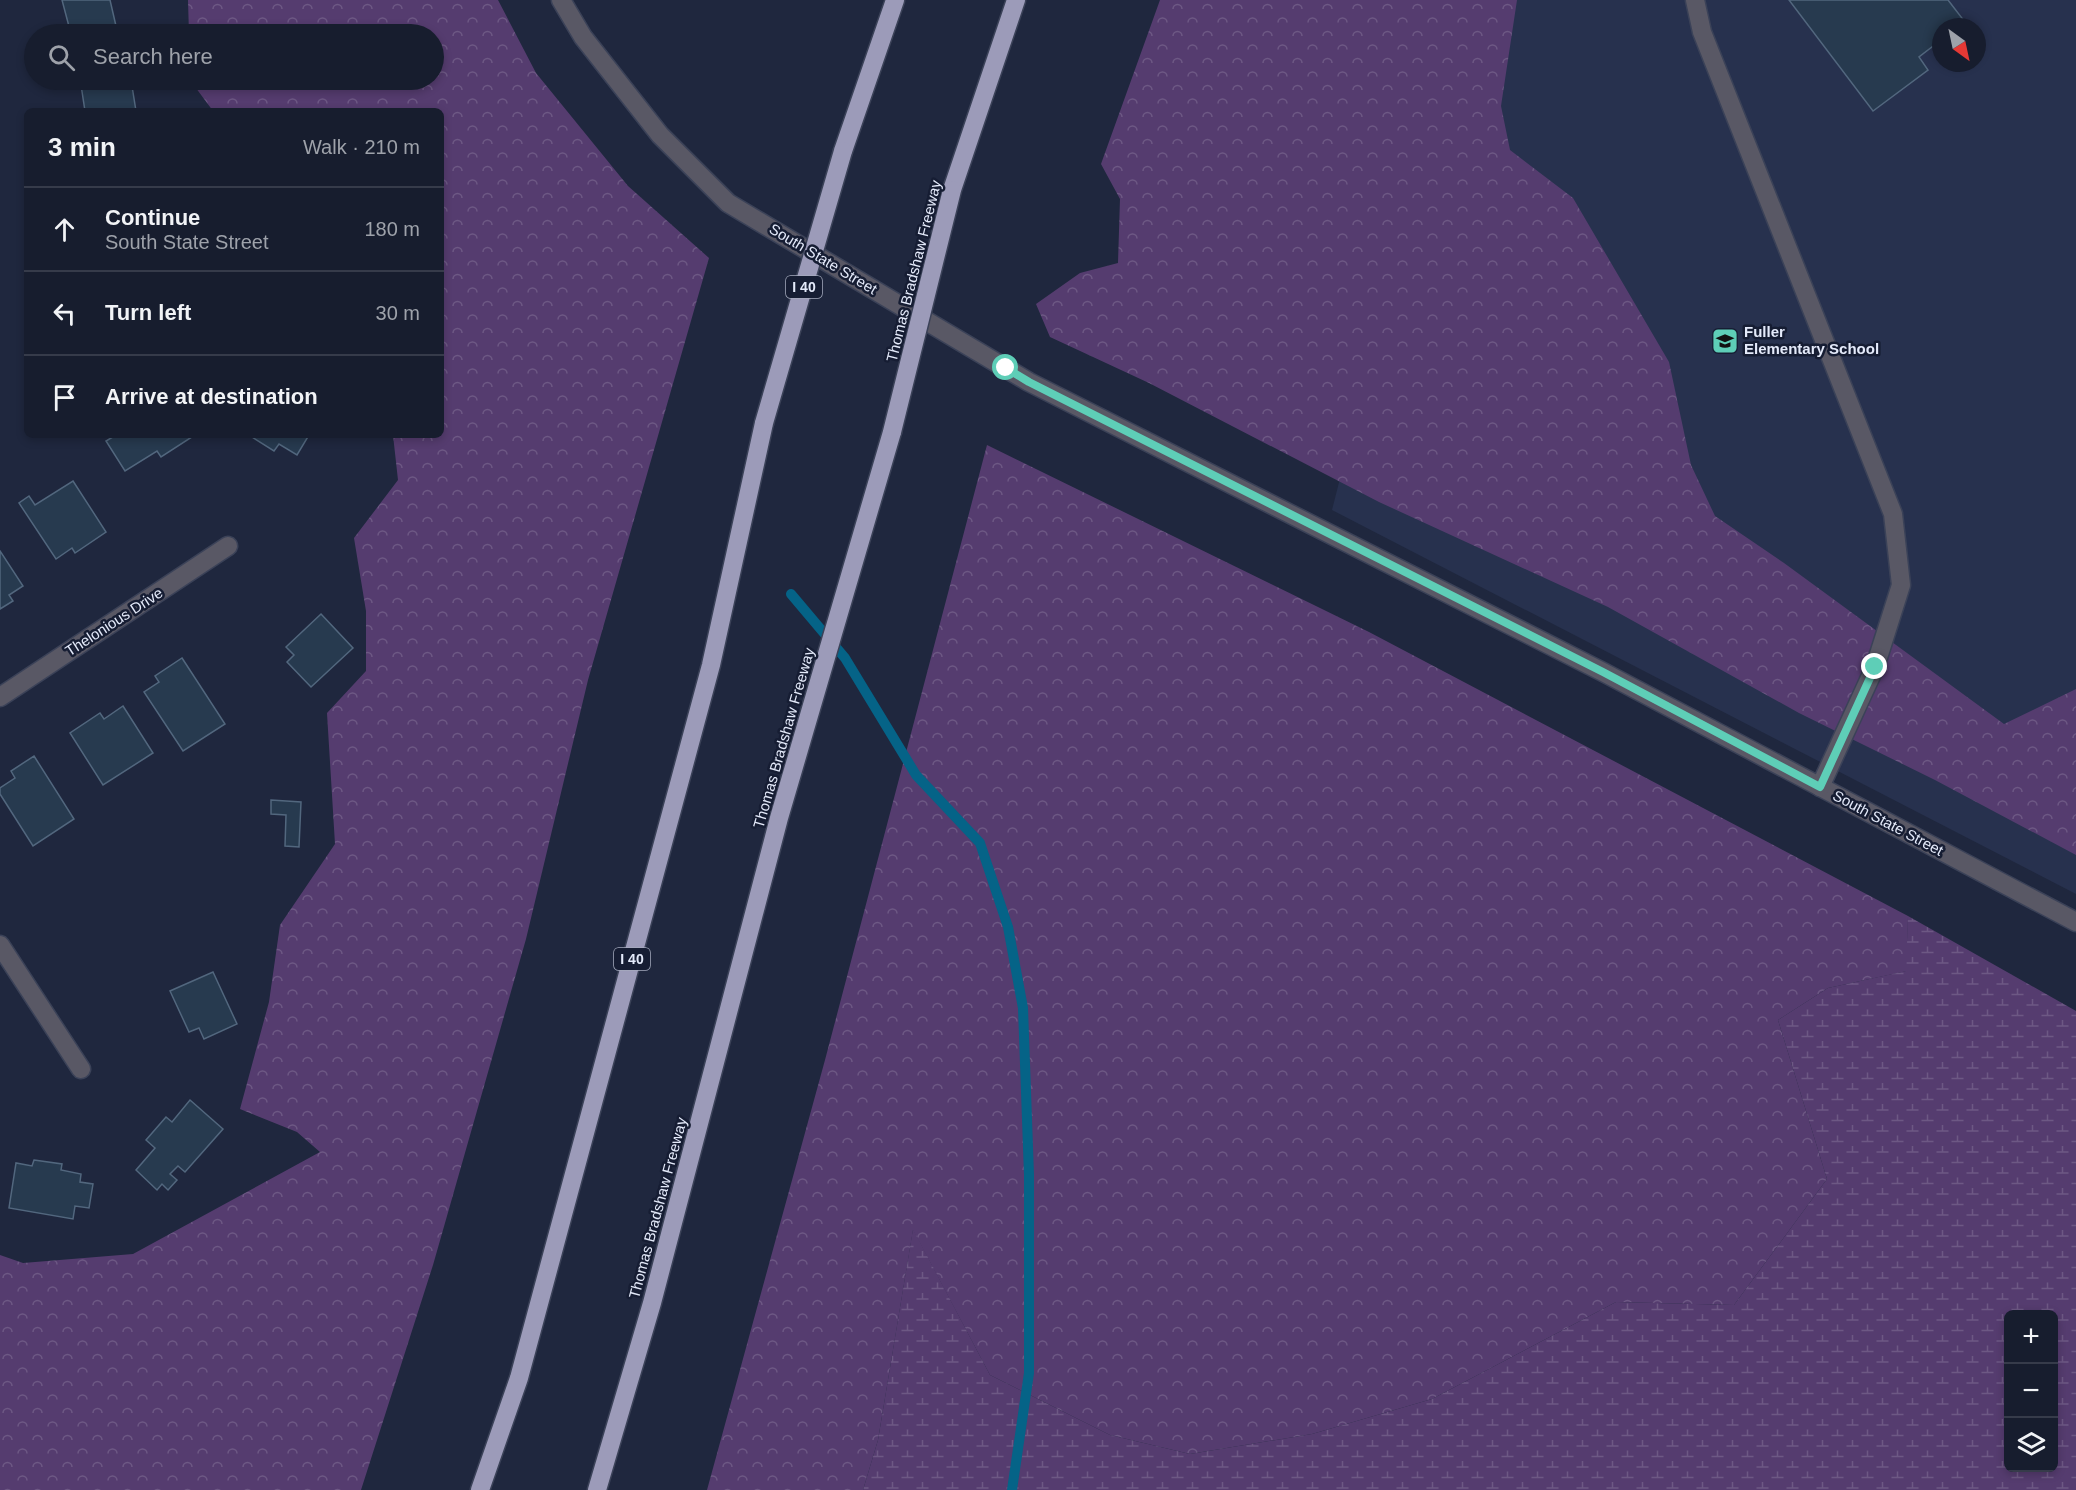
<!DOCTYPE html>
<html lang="en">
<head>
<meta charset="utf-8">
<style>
	:root { --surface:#171d2e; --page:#202636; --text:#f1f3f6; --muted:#9ea2aa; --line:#363b4a }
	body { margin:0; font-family:Arial,sans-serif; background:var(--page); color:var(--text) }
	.controls { position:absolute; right:18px; bottom:18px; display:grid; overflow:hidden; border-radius:9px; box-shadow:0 3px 9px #0003 }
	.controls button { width:54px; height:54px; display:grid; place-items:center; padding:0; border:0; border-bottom:2px solid var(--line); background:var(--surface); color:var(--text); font:30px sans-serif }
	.compass { position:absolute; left:1932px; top:18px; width:54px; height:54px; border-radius:50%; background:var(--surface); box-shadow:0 3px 9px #0003; rotate:147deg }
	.stop { position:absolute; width:18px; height:18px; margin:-14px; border:4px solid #5eceb7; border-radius:50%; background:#fff }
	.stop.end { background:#5eceb7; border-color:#fff; box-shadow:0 2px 6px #0008 }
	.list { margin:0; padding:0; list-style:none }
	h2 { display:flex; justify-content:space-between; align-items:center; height:78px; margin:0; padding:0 24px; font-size:26px }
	h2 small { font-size:20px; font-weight:400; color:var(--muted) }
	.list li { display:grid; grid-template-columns:39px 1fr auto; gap:18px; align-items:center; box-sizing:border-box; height:84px; padding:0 24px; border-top:2px solid var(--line) }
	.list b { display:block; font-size:22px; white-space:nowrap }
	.list p { margin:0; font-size:20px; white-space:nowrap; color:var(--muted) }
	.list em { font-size:20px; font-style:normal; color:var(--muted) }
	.icon { flex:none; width:33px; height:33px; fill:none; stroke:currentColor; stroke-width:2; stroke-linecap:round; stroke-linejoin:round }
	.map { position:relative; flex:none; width:2076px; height:1490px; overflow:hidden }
	.search { position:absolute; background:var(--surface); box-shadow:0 3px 9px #0003; left:24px; top:24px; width:420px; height:66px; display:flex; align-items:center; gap:15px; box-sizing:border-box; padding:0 21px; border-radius:33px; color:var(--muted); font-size:22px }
	.panel { position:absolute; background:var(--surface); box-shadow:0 3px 9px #0003; left:24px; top:108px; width:420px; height:330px; border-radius:9px }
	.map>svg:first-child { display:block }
	.built { fill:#27314e; fill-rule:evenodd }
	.forest { fill:url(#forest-crowns) }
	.wetland { fill:url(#wetland-marsh); fill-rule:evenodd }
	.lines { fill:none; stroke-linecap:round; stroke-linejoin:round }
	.stream { stroke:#056387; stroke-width:10 }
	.building { fill:#273a4f; stroke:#52677e; stroke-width:1.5 }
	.minor-casing { stroke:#3b4258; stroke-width:21 }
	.highway-casing { stroke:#3b4258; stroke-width:21 }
	.minor { stroke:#595865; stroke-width:18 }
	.highway { stroke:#9c9bb9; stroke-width:18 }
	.highway-bridge-casing { stroke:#3b4258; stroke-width:21; stroke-linecap:butt }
	.highway-bridge { stroke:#9c9bb9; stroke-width:18 }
	.route { stroke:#5eceb7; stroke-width:8 }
	.labels { text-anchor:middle; stroke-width:5; stroke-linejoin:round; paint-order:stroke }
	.shield { fill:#161d33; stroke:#a6acbe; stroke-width:1.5 }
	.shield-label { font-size:14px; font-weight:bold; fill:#e4eafa }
	.street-label { font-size:15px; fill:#e4eafa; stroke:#161d33 }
	.poi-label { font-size:15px; font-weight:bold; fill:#e4eafa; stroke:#161d33; text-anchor:start }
</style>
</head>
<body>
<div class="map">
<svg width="2076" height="1490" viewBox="0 0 2076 1490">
	<defs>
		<pattern id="forest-crowns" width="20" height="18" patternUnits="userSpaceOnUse" patternTransform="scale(1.5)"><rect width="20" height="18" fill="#553c6f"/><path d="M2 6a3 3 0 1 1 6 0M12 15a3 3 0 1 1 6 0" fill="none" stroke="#6d5884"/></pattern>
		<pattern id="wetland-marsh" width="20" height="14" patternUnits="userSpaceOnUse" patternTransform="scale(1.5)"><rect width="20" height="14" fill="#553c6f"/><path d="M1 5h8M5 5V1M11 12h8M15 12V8" fill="none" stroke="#6d5884"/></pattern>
	</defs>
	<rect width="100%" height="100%" fill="#1f273e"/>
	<path class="built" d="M1467,0H2076V894L1332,510L1418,171ZM1941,27H1977V63H1941Z"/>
	<g class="forest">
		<polygon points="188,0 498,0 536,73 628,186 709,258 588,680 526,939 433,1265 361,1490 0,1490 0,1255 23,1263 133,1254 320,1152 297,1132 240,1109 269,1002 280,925 335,844 327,713 366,671 366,611 354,538 398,480 393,435 441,435 441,111 213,111 190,80 434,80 434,34 189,34"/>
		<polygon points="1160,0 1517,0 1501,106 1510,150 1573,198 1669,362 1691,465 1715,516 1784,563 2004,724 2076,689 2076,855 1935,780 1799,713 1608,607 1379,502 1149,383 1050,337 1036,304 1080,273 1118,263 1120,199 1101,164"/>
		<polygon points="987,445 1369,632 1908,916 1907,971 1828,988 1778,1020 1827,1179 1734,1305 1616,1302 1432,1399 1312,1434 1190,1454 1110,1435 990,1375 913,1230 878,1440 863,1490 707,1490 825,1060"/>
	</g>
	<path class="wetland" d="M1908,916L2076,1011V1490H863L878,1440L913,1229L990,1375L1110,1435L1190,1454L1312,1434L1432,1399L1616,1302L1734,1305L1827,1179L1778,1020L1828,988L1906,971ZM2008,1314H2054V1468H2008Z"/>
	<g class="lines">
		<polyline class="stream" points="791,594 845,658 916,775 980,843 1008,927 1023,1008 1029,1175 1029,1373 1012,1490"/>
	</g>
	<g class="building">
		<polygon points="62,0 110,0 116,26 84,34 71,34"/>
		<polygon points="1789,0 1948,0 1965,22 1958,27 1941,27 1941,40 1919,57 1928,70 1873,111"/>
		<polygon points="117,80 131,80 136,111 85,111 81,85"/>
		<polygon points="116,435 195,435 161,457 157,451 125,471 106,441"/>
		<polygon points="253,435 309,435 297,455 279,444 274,451 252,437"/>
		<polygon points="73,481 106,532 75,553 72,548 56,559 19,503 29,496 35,505"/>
		<polygon points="0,551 23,586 9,595 13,601 0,609"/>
		<polygon points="321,614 353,648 311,687 287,662 294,655 286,647"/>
		<polygon points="182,658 225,724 183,751 144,692 159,682 155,676"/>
		<polygon points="123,706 153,753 103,785 70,733 100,713 104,719"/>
		<polygon points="34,756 74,819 33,846 0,794 0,788 15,778 11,771"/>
		<polygon points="271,800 301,802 299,847 285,846 286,815 271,814"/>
		<polygon points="213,972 237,1024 204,1039 199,1028 189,1032 170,991"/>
		<polygon points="190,1100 223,1129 185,1172 178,1166 170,1174 177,1180 168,1190 162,1184 157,1190 136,1170 155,1148 146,1140 166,1117 172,1122"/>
		<polygon points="34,1160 62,1164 61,1170 81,1174 80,1182 93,1184 89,1208 75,1206 73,1219 9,1208 16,1163 32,1166"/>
	</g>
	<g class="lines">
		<defs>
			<g id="minor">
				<polyline points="561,0 583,37 660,135 728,203 1029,382 1603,672 2076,922"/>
				<polyline points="1695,0 1702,32 1893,514 1901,585 1875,667 1820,787"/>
				<polyline points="0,697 228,546"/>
				<polyline points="0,945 81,1069"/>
			</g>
			<g id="highway">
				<polyline points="843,151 895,0"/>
				<polyline points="952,190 1016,0"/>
				<polyline points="480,1490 519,1378 711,665 764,423"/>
				<polyline points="597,1490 652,1303 779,818 892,432"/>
			</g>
		</defs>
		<use href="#minor" class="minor-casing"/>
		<use href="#highway" class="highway-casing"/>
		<use href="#minor" class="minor"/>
		<use href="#highway" class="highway"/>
		<defs>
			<g id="highway-bridge">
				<polyline points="764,423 843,151"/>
				<polyline points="892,432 952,190"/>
			</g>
		</defs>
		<use href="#highway-bridge" class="highway-bridge-casing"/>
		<use href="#highway-bridge" class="highway-bridge"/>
	</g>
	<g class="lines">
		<polyline class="route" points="1006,368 1029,382 1603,672 1820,787 1875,667"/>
	</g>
	<defs>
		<symbol id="school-square" viewBox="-11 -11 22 22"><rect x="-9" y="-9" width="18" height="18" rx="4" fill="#5eceb7" stroke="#161d33"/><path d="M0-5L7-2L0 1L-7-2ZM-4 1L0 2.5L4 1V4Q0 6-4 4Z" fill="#111"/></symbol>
	</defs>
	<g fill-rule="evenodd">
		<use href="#school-square" x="1710" y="326" width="30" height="30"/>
	</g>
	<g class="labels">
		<g class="shield">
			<rect x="786" y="276" width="36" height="22" rx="4.5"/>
			<rect x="614" y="948" width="36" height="22" rx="4.5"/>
		</g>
		<g class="shield-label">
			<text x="804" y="292">I 40</text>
			<text x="632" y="964">I 40</text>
		</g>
		<g class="street-label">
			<text transform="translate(823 259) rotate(31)" y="5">South State Street</text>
			<text transform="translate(914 271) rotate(-76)" y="5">Thomas Bradshaw Freeway</text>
			<text transform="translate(114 622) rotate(-33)" y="5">Thelonious Drive</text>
			<text transform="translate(784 738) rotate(-74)" y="5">Thomas Bradshaw Freeway</text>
			<text transform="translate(1888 823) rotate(28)" y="5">South State Street</text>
			<text transform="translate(658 1208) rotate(-75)" y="5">Thomas Bradshaw Freeway</text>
		</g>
		<g class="poi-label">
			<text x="1744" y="337">Fuller<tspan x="1744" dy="17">Elementary School</tspan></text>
		</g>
	</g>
</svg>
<div class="controls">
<button>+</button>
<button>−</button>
<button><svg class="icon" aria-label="layers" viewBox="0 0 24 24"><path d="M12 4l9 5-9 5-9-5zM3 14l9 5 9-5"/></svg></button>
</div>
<svg class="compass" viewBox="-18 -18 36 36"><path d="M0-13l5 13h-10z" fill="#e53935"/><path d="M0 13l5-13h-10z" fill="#9ea2aa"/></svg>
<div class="stop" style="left:1006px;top:368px"></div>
<div class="stop end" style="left:1875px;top:667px"></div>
<div class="search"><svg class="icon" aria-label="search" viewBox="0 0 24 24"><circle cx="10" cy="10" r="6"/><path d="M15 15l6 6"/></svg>Search here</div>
<section class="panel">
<h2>3 min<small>Walk · 210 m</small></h2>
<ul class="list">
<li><svg class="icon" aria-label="ahead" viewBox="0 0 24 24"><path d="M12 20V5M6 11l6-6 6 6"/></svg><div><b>Continue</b><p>South State Street</p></div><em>180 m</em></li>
<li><svg class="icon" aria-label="left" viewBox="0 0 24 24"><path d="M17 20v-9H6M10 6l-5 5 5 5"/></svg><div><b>Turn left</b></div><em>30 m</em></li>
<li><svg class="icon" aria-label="arrive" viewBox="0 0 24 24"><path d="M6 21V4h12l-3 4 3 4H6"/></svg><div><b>Arrive at destination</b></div></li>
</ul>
</section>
</div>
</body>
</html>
